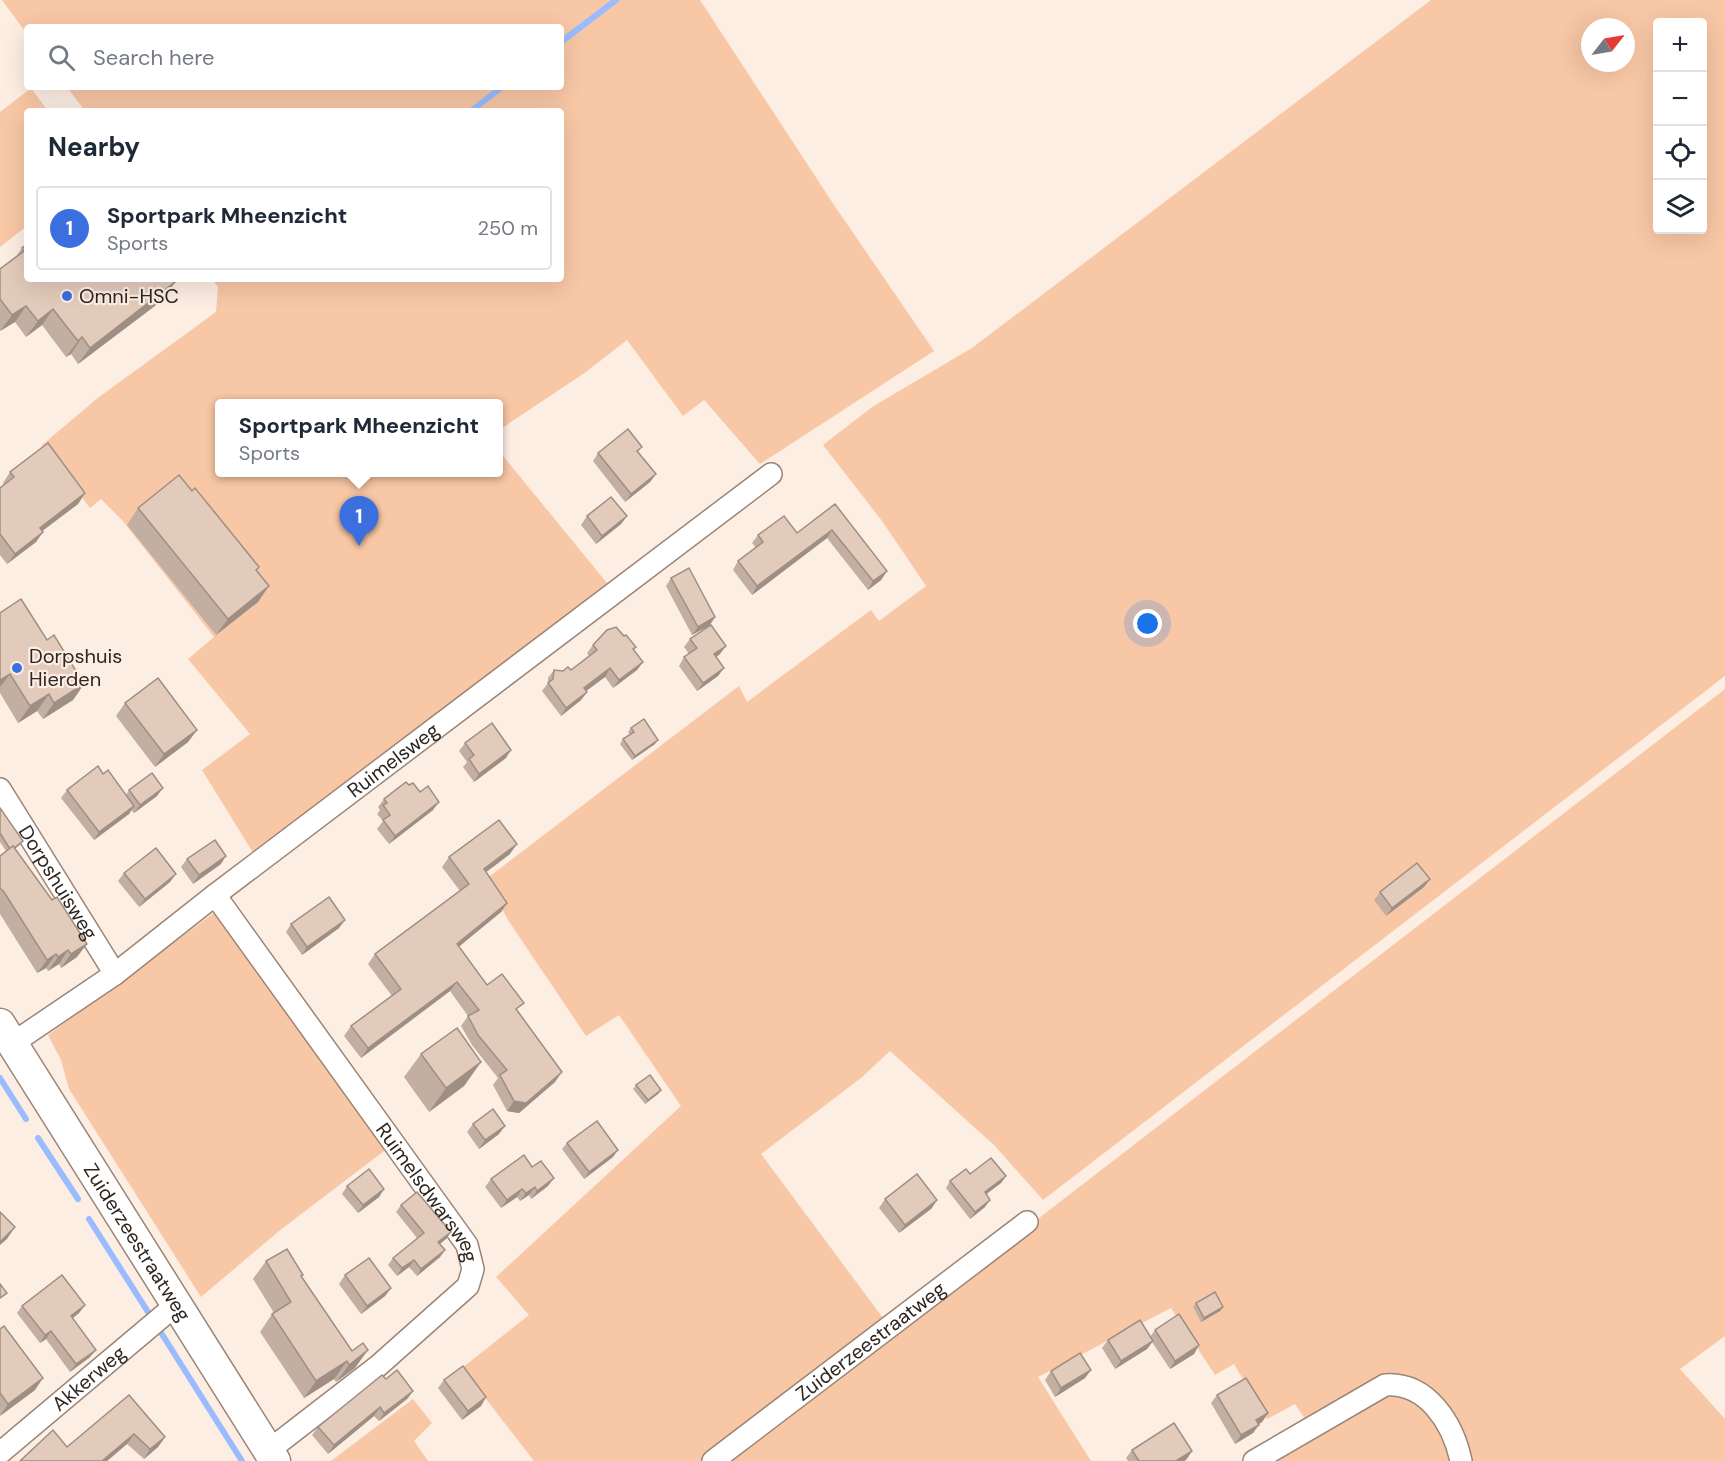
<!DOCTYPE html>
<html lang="en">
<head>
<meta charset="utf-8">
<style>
	:root { --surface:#fff; --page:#f6f6f7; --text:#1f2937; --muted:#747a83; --line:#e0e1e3; --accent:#3b6fdf }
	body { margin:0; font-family:"DM Sans",sans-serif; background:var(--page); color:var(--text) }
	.controls { position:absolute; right:18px; top:18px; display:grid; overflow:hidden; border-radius:6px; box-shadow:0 6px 24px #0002 }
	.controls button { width:54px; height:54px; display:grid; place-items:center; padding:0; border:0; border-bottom:2px solid var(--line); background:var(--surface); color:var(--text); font:30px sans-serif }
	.compass { position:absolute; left:1581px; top:18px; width:54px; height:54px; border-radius:50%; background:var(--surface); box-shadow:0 6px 24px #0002; rotate:59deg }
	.you { position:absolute; left:1148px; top:624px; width:21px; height:21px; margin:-15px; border:4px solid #fff; border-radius:50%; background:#1a73e8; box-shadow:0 0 0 9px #1a73e833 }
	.badge { display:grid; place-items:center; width:39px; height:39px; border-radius:50%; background:var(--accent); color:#fff; font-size:20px; font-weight:700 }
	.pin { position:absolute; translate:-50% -50px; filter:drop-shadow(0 2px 3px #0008) }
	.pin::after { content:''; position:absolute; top:32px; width:21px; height:18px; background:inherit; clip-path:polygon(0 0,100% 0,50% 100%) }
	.popup { position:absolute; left:215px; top:399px; width:288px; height:78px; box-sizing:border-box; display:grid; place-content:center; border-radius:6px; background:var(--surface); filter:drop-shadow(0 2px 4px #0005); font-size:20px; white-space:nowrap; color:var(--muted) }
	.popup b { font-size:22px; color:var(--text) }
	.popup::after { content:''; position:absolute; left:50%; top:100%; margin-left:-12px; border:12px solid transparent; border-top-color:var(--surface) }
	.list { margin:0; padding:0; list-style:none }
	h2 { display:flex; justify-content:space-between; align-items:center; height:78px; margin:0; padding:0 24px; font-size:26px }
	h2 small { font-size:20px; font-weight:400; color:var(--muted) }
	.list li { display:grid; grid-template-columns:39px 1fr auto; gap:18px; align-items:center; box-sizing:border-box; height:84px; margin:0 12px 12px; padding:0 12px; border:2px solid var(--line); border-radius:6px }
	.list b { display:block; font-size:22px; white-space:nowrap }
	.list p { margin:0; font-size:20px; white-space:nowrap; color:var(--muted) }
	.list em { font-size:20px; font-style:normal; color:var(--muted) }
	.icon { flex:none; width:33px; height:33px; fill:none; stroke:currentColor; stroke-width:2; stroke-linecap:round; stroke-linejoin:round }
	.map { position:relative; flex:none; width:1725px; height:1461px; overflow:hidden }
	.search { position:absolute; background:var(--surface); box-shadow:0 6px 24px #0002; left:24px; top:24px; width:540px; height:66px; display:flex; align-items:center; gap:15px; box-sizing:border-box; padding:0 21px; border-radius:6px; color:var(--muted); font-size:22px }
	.panel { position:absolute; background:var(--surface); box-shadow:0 6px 24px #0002; left:24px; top:108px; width:540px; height:174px; border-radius:6px }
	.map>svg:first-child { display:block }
	.green { fill:#f8c7a5; fill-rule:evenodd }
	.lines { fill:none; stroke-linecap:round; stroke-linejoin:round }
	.stream { stroke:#9abcff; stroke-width:6 }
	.street-casing { stroke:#9b8576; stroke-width:24 }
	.secondary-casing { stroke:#9b8576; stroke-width:33 }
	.street { stroke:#fff; stroke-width:21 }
	.secondary { stroke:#fff; stroke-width:30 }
	.wall { fill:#c3afa1 }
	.shaded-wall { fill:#9f8e83 }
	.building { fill:#e3cbbb; stroke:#9f8e83; stroke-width:1.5 }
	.poi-dot { fill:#3b6fdf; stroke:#fdeee4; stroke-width:2 }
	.labels { text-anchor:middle; stroke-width:4.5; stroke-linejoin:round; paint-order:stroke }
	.poi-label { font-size:20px; fill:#2f2620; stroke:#fdeee4; text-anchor:start }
	.street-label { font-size:20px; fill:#2f2620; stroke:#fdeee4 }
</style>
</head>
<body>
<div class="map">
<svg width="1725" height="1461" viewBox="0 0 1725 1461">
	<rect width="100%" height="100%" fill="#fdeee4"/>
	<g class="green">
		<polygon points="2,0 700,0 834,205 934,351 760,464 704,400 683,416 627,340 586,372 499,430 499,404 220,404 220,472 499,472 499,451 607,583 255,856 202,770 250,734 188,659 214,637 122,520 101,499 90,508 42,445 99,397 216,312 218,287 212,279 561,279 561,111 85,111 67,87 561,87 561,27 27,27 27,34"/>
		<path d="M1431,0H1725V676L1043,1200L995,1146L890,1051L861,1078L761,1154L886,1322L705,1461H534L462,1368L529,1315L496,1277L681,1106L619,1015L586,1036L508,920L486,879L739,686L747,702L871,610L879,621L926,586L882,521L823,445L872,407L972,348ZM1658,22H1702V230H1658ZM1590,27H1626V63H1590Z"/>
		<polygon points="31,88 48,111 27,111 27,226 0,247 0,112"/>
		<polygon points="1725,689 1725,1336 1680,1369 1725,1419 1725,1461 1465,1461 1409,1381 1309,1425 1295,1404 1267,1419 1234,1364 1215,1375 1171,1308 1038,1377 1091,1461 724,1461"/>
		<polygon points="218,910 388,1148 279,1231 201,1297 69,1089 61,1060 48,1035"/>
		<polygon points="1386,1390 1424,1402 1456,1461 1264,1461"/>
		<polygon points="413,1399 432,1423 414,1441 428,1461 331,1461"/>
	</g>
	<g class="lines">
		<g class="stream">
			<polyline points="561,42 616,0"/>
			<polyline points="471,111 502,87"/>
			<polyline points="0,1078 26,1119"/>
			<polyline points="38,1138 78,1199"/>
			<polyline points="89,1219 148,1312"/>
			<polyline points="160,1331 242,1461"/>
		</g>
		<defs>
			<g id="street">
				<path id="s1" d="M0,789L115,974"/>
				<path id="s2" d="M215,895L467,1245L473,1269L468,1286L378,1366L268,1451"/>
				<path id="s3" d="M13,1043L115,974L215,895L771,474"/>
				<path id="s4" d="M0,1453L177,1304"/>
				<path id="s5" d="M713,1461L1027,1222"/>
				<path d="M1254,1461L1385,1385C1427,1382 1453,1423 1461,1461"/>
			</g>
			<g id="secondary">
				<path id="s6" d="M0,1024L275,1461"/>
			</g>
		</defs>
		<use href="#street" class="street-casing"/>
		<use href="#secondary" class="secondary-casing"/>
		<use href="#street" class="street"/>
		<use href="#secondary" class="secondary"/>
	</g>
	<g class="wall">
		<polygon points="22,248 164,299 78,364 71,354 66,357 42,325 26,337 15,322 0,331 0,269 15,258"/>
		<polygon points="642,447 638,452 656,474 650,482 625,502 593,461 598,453"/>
		<polygon points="10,472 85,493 78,504 42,531 36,542 7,564 0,555 0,488 4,485 3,483"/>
		<polygon points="835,504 887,571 881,580 868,590 827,538 752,595 733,570 738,561 756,548 752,543 758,535 797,533"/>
		<polygon points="138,508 259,567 257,571 258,602 216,635 127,525"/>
		<polygon points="587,516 627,516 621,524 596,544 581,525"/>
		<polygon points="671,578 715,617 710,625 720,654 716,657 718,676 697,691 679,666 684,657 689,654 684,647 690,639 708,626 692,635 666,586"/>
		<polygon points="0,613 47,640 84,684 73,700 43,719 37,711 18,723 0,693"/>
		<polygon points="624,636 636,647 634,650 643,662 637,670 613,688 605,677 586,691 587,692 581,700 561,716 542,691 548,683 548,678 554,670 563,671 571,670 589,656 587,653 593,645"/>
		<polygon points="125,703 197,730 188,742 155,767 116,716"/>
		<polygon points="631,728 655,744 632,760 620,744 623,739 630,735 628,732"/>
		<polygon points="465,743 506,758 474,782 463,767 467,762 459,751"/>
		<polygon points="103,774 126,795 129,790 157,796 134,813 131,810 129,814 94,840 61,798 67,790"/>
		<polygon points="384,799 433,810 389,844 377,829 383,821 377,814 380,810 378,807"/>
		<polygon points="0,808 23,841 20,845 15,849 77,957 61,968 59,964 48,971 46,968 37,973 0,914 0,856 6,851 0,842"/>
		<polygon points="510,854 486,872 507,903 501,912 458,947 487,985 518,1011 555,1082 519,1113 507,1111 493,1085 498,1078 472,1045 461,1026 468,1016 450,991 361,1058 344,1036 351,1026 392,996 368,964 375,954 460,891 442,867 449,857"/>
		<polygon points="187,859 221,864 193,884 181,867"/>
		<polygon points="124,873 170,882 139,907 118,881"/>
		<polygon points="1430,879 1424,887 1386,916 1374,900 1380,892"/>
		<polygon points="291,924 339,928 302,955 286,932"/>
		<polygon points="421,1054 481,1062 464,1086 429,1112 404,1077"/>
		<polygon points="636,1085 658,1094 645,1104 633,1089"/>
		<polygon points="473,1124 499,1134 479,1149 467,1132"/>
		<polygon points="567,1143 613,1157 584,1179 562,1149"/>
		<polygon points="532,1167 548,1186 531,1199 529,1195 520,1201 517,1197 501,1208 485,1187 491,1179"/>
		<polygon points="970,1174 1006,1176 1001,1183 986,1194 985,1207 970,1219 946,1188 950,1181"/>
		<polygon points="347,1186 384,1189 379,1197 358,1213 342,1194"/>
		<polygon points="885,1199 937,1200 931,1209 899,1233 879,1208"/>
		<polygon points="401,1205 451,1232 446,1239 440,1244 445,1250 440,1257 417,1276 409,1267 397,1276 388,1265 393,1258 417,1238 396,1212"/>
		<polygon points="266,1261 303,1275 301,1278 355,1368 336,1382 334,1379 304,1398 260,1332 272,1314 274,1313 253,1279"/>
		<polygon points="345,1275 391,1288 385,1296 361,1314 339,1284"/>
		<polygon points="1196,1303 1223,1307 1220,1311 1201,1322 1193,1307"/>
		<polygon points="85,1305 79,1313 73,1318 90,1357 70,1372 46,1339 40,1343 17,1313 22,1306"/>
		<polygon points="0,1329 35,1390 0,1416"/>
		<polygon points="1155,1330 1199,1345 1194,1354 1170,1369 1152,1342 1147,1349 1115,1369 1102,1348 1108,1340 1150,1337"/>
		<polygon points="1091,1370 1085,1378 1055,1397 1045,1380 1051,1371"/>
		<polygon points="386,1379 413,1391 407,1399 379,1421 374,1416 328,1454 312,1435 318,1427"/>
		<polygon points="444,1380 486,1397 481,1406 462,1420 438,1388"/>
		<polygon points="129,1395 165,1437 158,1447 144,1459 127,1444 107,1461 20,1461 53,1430 67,1447"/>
		<polygon points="1217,1395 1268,1413 1262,1422 1259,1424 1253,1433 1235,1444 1211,1403"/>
		<polygon points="1132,1450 1192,1451 1186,1460 1184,1461 1128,1461 1126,1458"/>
	</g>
	<g class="shaded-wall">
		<polygon points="175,282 164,299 78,364 90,348"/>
		<polygon points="26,306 15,322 0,331 12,315"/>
		<polygon points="53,309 42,325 26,337 38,321"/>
		<polygon points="82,337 71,354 66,357 78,341"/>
		<polygon points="656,474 650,482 625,502 631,494"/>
		<polygon points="85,493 78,504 33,538 40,528"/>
		<polygon points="627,516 621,524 596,544 602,536"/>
		<polygon points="832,530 827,538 752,595 757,586"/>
		<polygon points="43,532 36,542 7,564 15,554"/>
		<polygon points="887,571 881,580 868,590 873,581"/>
		<polygon points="269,586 258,602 216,635 228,619"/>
		<polygon points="715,617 709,626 692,635 698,627"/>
		<polygon points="726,646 720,654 708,663 714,654"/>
		<polygon points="643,662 637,670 613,688 619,680"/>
		<polygon points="610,668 605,677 578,697 584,688"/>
		<polygon points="724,668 718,676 697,691 703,683"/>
		<polygon points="10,674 0,687 0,680"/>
		<polygon points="84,684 73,700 43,719 54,703"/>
		<polygon points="587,692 581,700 561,716 566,708"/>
		<polygon points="49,694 37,711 18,723 30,706"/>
		<polygon points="197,730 188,742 155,767 164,754"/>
		<polygon points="658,740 655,744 632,760 635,756"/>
		<polygon points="511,750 506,758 474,782 479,774"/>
		<polygon points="163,788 157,796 134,813 140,805"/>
		<polygon points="439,802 433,810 389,844 395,836"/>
		<polygon points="134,806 129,814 94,840 99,832"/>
		<polygon points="517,844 510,854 477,879 484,869"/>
		<polygon points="226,856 221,864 193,884 199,875"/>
		<polygon points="176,874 170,882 139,907 145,899"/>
		<polygon points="1430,879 1424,887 1386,916 1392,908"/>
		<polygon points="507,903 501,912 450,954 457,944"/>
		<polygon points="345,920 339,928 302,955 307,947"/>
		<polygon points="87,944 77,957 61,968 71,954"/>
		<polygon points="68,950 59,964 48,971 58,957"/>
		<polygon points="56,954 46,968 37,973 47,960"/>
		<polygon points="457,982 450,991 361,1058 368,1048"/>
		<polygon points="481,1062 464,1086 429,1112 446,1088"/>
		<polygon points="562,1072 555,1082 519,1113 507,1111 514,1101"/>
		<polygon points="661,1090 658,1094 645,1104 648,1100"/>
		<polygon points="505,1126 499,1134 479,1149 485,1140"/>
		<polygon points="618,1150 613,1157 584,1179 589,1172"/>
		<polygon points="1006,1176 1001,1183 980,1199 985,1192"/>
		<polygon points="554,1178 548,1186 531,1199 537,1191"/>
		<polygon points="535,1187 529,1195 520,1201 526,1193"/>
		<polygon points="384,1189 379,1197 358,1213 363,1205"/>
		<polygon points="522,1189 517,1197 501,1208 507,1200"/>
		<polygon points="937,1200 931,1209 899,1233 905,1225"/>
		<polygon points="990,1200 985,1207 970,1219 975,1212"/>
		<polygon points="15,1227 7,1239 0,1245 0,1242"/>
		<polygon points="451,1232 446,1239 433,1249 438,1242"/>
		<polygon points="445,1250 440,1257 417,1276 421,1269"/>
		<polygon points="414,1260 409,1267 397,1276 402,1268"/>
		<polygon points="391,1288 385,1296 361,1314 367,1306"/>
		<polygon points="85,1305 79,1313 66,1323 71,1316"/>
		<polygon points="1223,1307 1220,1311 1201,1322 1204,1318"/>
		<polygon points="51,1331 46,1339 40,1343 45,1335"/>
		<polygon points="1153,1341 1147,1349 1115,1369 1121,1361"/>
		<polygon points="1199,1345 1194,1354 1170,1369 1175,1361"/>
		<polygon points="96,1350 90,1357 70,1372 76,1364"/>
		<polygon points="368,1350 355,1368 336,1382 349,1365"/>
		<polygon points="347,1361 334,1379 304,1398 316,1381"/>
		<polygon points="1091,1370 1085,1378 1055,1397 1061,1388"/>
		<polygon points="43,1378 35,1390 0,1416 8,1404"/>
		<polygon points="413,1391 407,1399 379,1421 384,1413"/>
		<polygon points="486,1397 481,1406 462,1420 468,1411"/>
		<polygon points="380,1407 374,1416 328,1454 334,1445"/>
		<polygon points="1268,1413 1262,1422 1251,1429 1256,1420"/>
		<polygon points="1259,1425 1253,1433 1235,1444 1241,1435"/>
		<polygon points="134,1434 127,1444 107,1461 102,1461"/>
		<polygon points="165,1437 158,1447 144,1459 150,1449"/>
		<polygon points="1192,1451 1186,1460 1184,1461 1176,1461"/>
	</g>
	<g class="building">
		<polygon points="27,244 27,279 173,279 175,282 90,348 82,337 78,341 53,309 38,321 26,306 12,315 0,299 0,269 24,251 22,248"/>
		<polygon points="628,429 642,447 637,451 656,474 631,494 598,453"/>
		<polygon points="48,443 85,493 40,528 43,532 15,554 0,534 0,488 14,477 10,472"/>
		<polygon points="179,475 192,491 195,488 259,567 256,570 269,586 228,619 138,508"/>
		<polygon points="611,497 627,516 602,536 587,516"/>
		<polygon points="835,504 887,571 873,581 832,530 757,586 738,561 763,542 758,535 784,516 797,533"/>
		<polygon points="689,568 715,617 698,627 671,578"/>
		<polygon points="21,599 47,640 54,635 84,684 54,703 49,694 30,706 10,674 0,680 0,613"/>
		<polygon points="711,625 726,646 714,654 724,668 703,683 684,657 697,648 690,639"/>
		<polygon points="616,627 624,636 626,635 636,647 633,649 643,662 619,680 610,668 584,688 587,692 566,708 548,683 553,679 554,670 563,671 568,667 571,670 597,650 593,645 607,630"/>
		<polygon points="158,678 197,730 164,754 125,703"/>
		<polygon points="644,719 658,740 635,756 623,739 634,732 631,728"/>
		<polygon points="492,723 511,750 479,774 469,759 474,755 465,743"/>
		<polygon points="98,766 103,774 108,770 134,806 99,832 67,790"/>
		<polygon points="152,773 163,788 140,805 129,790"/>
		<polygon points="406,782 409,785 413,783 420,792 428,786 439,802 395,836 383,820 390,815 383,805 387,803 384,799"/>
		<polygon points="0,808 23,841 14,848 13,846 10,849 0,833"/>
		<polygon points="499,820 517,844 484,869 507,903 457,944 487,985 502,974 524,1003 516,1009 562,1072 526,1103 514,1101 500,1075 507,1070 478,1035 468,1016 479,1010 457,982 368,1048 351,1026 401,989 375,954 469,884 449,857"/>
		<polygon points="215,840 226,856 199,875 187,859"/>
		<polygon points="13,846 52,900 57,897 87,944 71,954 68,950 58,957 56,954 47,960 4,892 0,888 0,856"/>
		<polygon points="156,848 176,874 145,899 124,873"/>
		<polygon points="1417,863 1430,879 1392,908 1380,892"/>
		<polygon points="329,897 345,920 307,947 291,924"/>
		<polygon points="457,1028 481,1062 446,1088 421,1054"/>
		<polygon points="650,1075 661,1090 648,1100 636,1085"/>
		<polygon points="493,1109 505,1126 485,1140 473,1124"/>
		<polygon points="597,1121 618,1150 589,1172 567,1143"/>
		<polygon points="524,1155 532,1167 541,1161 554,1178 537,1191 535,1187 526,1193 522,1189 507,1200 491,1179"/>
		<polygon points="991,1158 1006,1176 985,1192 990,1200 975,1212 950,1181 966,1169 970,1174"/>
		<polygon points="369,1169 384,1189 363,1205 347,1186"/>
		<polygon points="917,1174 937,1200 905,1225 885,1199"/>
		<polygon points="417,1192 451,1232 438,1242 445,1250 421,1269 414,1260 402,1268 393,1258 424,1233 401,1205"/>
		<polygon points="0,1212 15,1227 0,1242"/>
		<polygon points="287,1249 303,1275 301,1276 352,1351 363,1343 368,1350 349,1365 347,1361 316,1381 272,1314 291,1302 266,1261"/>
		<polygon points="369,1258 391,1288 367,1306 345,1275"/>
		<polygon points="62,1275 85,1305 71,1316 96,1350 76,1364 51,1331 45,1335 22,1306"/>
		<polygon points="0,1284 7,1293 0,1298"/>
		<polygon points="1215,1292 1223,1307 1204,1318 1196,1303"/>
		<polygon points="1179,1314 1199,1345 1175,1361 1155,1330"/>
		<polygon points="1140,1320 1153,1341 1121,1361 1108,1340"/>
		<polygon points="4,1326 43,1378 8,1404 0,1393 0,1329"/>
		<polygon points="1080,1353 1091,1370 1061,1388 1051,1371"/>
		<polygon points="463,1366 486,1397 468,1411 444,1380"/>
		<polygon points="397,1370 413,1391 384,1413 380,1407 334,1445 318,1427 382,1375 386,1379"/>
		<polygon points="1246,1378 1268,1413 1256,1420 1259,1425 1241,1435 1217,1395"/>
		<polygon points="129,1395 165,1437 150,1449 134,1434 102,1461 20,1461 53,1430 67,1447"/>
		<polygon points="1174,1423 1192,1451 1176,1461 1139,1461 1132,1450"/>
	</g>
	<g class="poi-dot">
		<circle cx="67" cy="296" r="6"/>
		<circle cx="17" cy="668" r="6"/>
	</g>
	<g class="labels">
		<g class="poi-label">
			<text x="79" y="303">Omni-HSC</text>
			<text x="29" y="663">Dorpshuis<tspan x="29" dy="23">Hierden</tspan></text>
		</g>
		<g class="street-label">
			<text dy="7" stroke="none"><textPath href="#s3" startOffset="474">Ruimelsweg</textPath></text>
			<text dy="7" stroke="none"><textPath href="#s1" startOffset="110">Dorpshuisweg</textPath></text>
			<text dy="7" stroke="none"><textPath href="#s2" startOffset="366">Ruimelsdwarsweg</textPath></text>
			<text dy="7" stroke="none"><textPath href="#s6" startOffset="258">Zuiderzeestraatweg</textPath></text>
			<text dy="7" stroke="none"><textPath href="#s5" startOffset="198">Zuiderzeestraatweg</textPath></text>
			<text dy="7" stroke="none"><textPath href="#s4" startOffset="116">Akkerweg</textPath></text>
		</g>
	</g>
</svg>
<div class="controls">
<button>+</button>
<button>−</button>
<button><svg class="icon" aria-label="locate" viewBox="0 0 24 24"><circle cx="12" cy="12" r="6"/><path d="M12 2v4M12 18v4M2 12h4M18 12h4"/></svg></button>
<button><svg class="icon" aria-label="layers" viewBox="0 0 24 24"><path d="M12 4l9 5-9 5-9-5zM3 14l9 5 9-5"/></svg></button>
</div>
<svg class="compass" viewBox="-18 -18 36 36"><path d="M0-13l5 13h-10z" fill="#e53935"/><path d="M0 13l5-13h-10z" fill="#747a83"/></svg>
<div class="you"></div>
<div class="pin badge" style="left:359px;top:546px">1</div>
<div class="popup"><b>Sportpark Mheenzicht</b>Sports</div>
<div class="search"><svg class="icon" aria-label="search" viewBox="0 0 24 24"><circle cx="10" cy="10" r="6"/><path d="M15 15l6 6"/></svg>Search here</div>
<section class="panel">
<h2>Nearby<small></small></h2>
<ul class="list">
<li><span class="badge">1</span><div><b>Sportpark Mheenzicht</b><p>Sports</p></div><em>250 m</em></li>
</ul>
</section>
</div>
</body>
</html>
